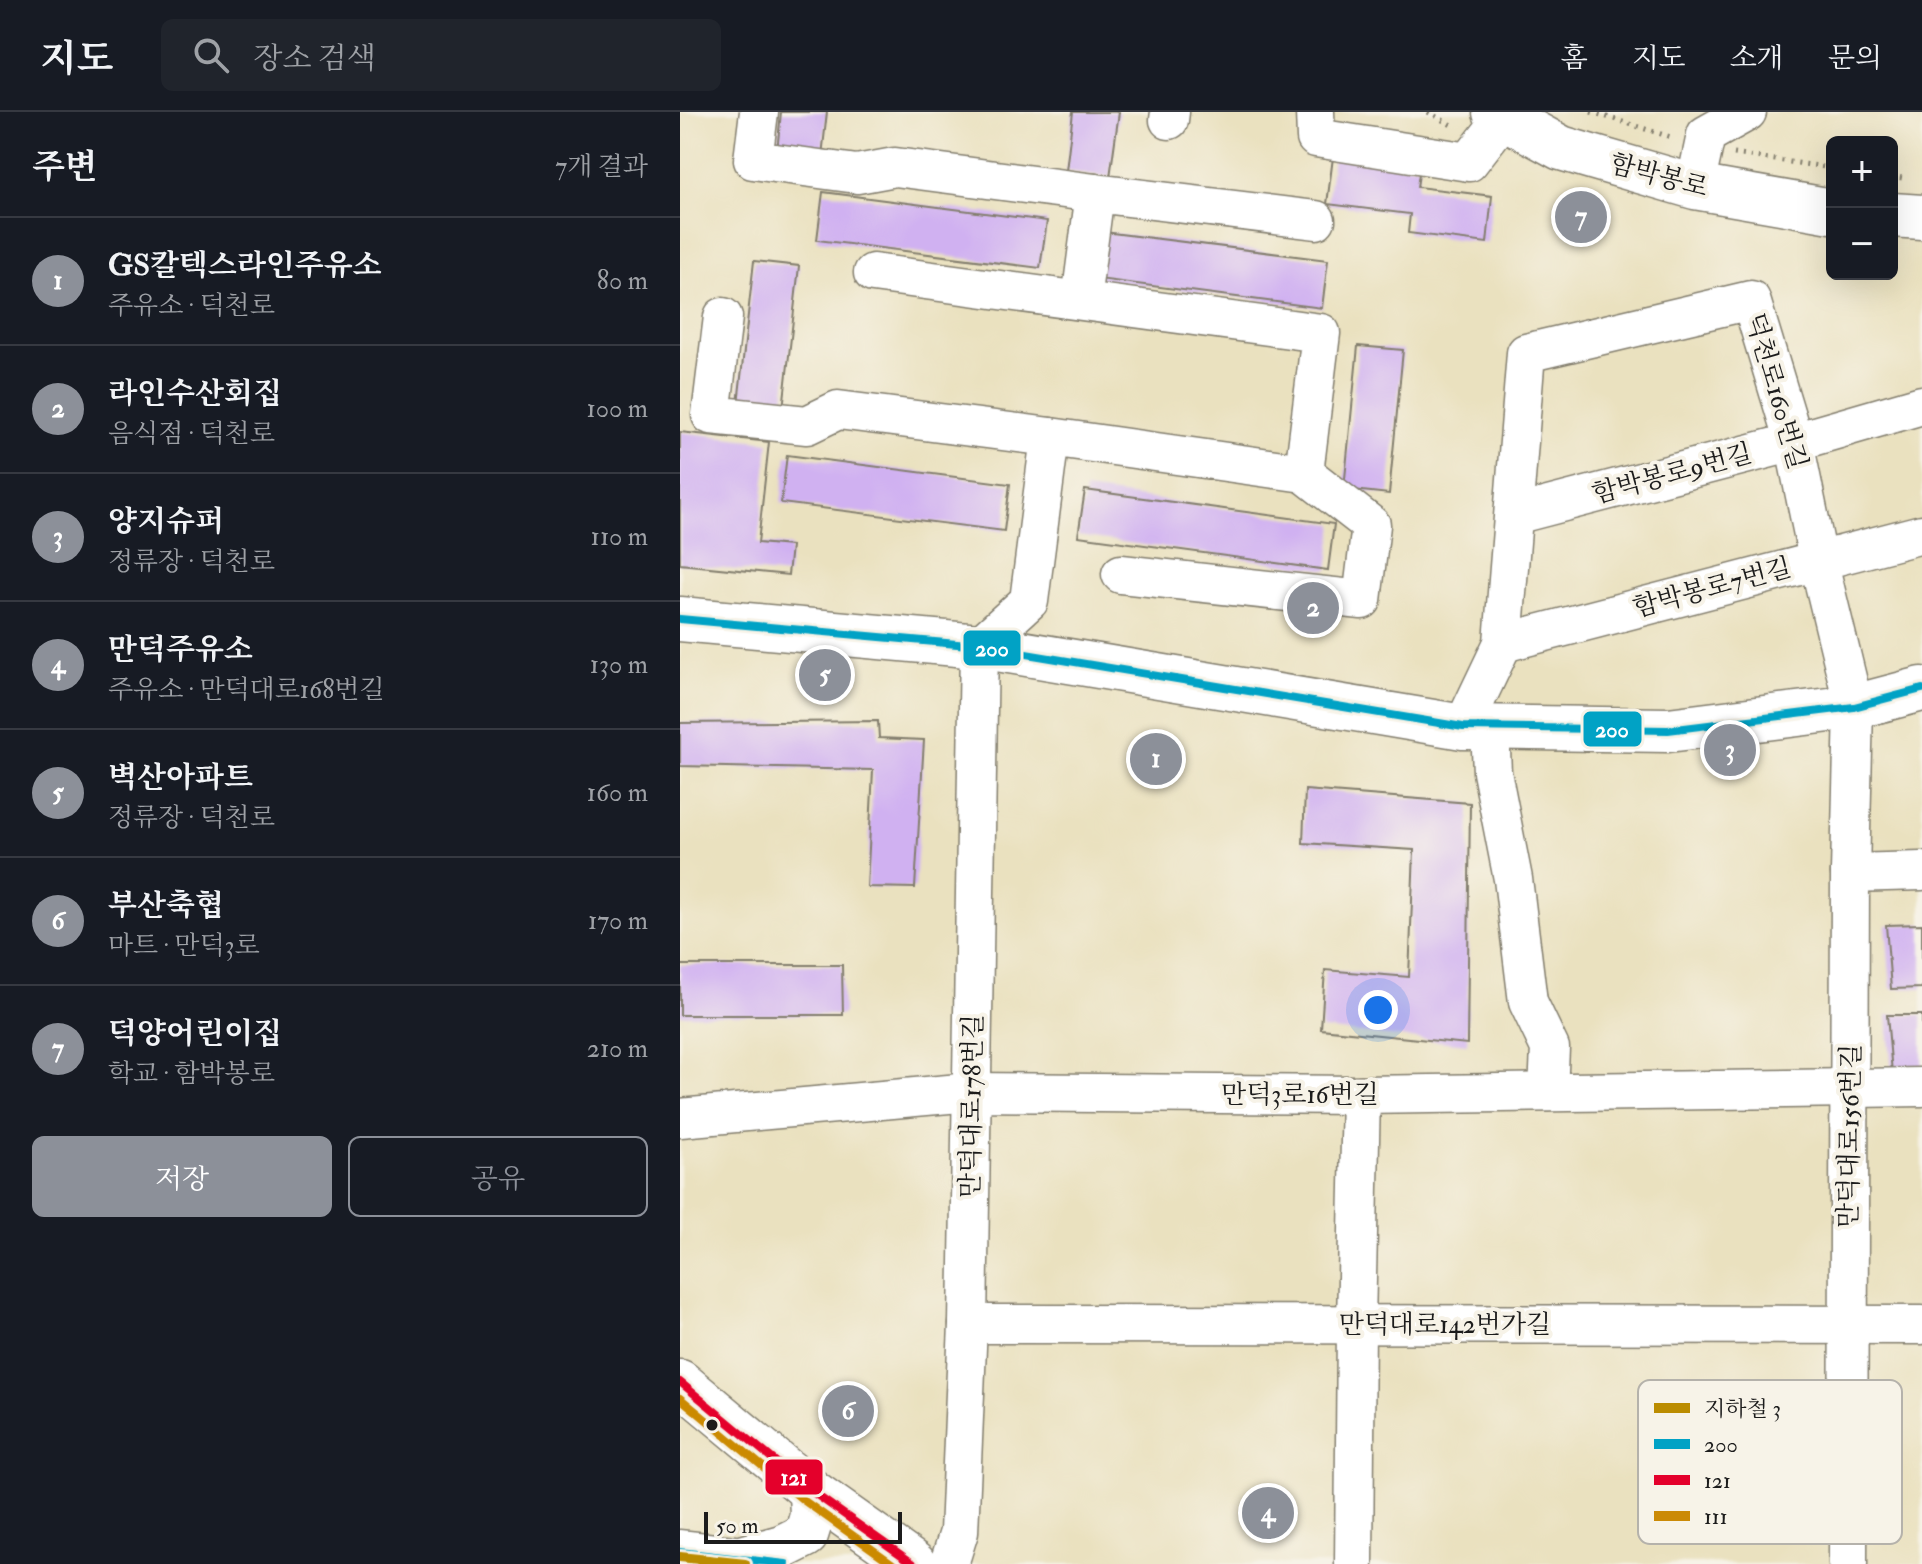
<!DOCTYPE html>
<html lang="ko">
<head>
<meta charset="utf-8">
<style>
	:root { --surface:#171b24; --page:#20242c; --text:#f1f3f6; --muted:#9ea1a6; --line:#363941; --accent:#8c9099 }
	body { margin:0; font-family:"IM FELL Double Pica","Noto Serif KR",serif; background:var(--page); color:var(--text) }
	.controls { position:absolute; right:24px; top:24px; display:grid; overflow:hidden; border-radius:12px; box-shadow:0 8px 32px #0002 }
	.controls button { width:72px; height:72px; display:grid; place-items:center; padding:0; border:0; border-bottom:2px solid var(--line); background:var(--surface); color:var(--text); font:40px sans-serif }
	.scale { position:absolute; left:24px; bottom:20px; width:198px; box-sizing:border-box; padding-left:8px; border:4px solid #1c1c1c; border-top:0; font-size:22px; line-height:28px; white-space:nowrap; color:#1c1c1c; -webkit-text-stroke:6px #f7f3e8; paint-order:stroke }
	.you { position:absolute; left:698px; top:898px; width:28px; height:28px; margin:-20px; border:6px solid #fff; border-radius:50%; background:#1a73e8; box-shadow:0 0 0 12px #1a73e833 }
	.badge { display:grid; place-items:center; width:52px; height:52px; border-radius:50%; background:var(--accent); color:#fff; font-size:26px; font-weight:700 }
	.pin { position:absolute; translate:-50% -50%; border:4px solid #fff; box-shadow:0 2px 8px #0006 }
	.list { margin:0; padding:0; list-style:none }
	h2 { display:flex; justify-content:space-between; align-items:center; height:104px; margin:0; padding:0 32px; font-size:34px }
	h2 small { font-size:26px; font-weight:400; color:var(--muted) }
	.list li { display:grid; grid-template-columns:52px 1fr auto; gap:24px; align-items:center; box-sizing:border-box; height:128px; padding:0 32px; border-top:2px solid var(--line) }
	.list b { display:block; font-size:30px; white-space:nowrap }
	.list p { margin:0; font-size:26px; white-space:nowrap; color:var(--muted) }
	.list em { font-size:26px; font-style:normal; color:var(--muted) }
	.actions { display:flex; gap:16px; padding:24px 32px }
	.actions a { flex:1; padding:18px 0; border:2px solid var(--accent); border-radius:12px; text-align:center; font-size:28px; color:var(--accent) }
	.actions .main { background:var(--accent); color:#fff }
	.icon { flex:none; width:44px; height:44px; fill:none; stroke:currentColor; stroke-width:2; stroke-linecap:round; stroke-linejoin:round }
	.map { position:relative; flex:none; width:1242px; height:1452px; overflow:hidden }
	header { display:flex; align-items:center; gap:48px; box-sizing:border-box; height:112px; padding:0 40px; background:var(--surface); border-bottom:2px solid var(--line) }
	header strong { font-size:38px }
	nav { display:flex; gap:44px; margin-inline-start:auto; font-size:28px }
	.search { width:560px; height:72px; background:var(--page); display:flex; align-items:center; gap:20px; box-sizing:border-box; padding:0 28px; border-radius:12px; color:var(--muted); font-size:30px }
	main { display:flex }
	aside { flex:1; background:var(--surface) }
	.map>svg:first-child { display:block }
	.building { fill:#d0b1f1 }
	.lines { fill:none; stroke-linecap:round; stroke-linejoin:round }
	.minor-casing { stroke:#837e6e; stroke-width:41 }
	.major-casing { stroke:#837e6e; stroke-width:47 }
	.path { stroke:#837e6e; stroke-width:5; stroke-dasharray:2 6; stroke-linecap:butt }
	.minor { stroke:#fff; stroke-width:38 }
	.major { stroke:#fff; stroke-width:44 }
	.bus-1-casing { stroke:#f7f3e8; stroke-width:14 }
	.bus-2-casing { stroke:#f7f3e8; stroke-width:14 }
	.bus-3-casing { stroke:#f7f3e8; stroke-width:14 }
	.bus-1 { stroke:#01a2c5; stroke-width:8 }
	.bus-2 { stroke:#e4002b; stroke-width:8 }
	.bus-3 { stroke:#cb8a06; stroke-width:8 }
	.metro-1-casing { stroke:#f7f3e8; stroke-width:16 }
	.metro-1 { stroke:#bb8c00; stroke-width:10 }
	.bus-dot { fill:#1c1c1c; stroke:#f7f3e8; stroke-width:3 }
	.labels { text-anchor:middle; stroke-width:8; stroke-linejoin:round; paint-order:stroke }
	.street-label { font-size:26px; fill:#1c1c1c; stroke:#f7f3e8 }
	.key { fill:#f7f3e8; stroke:#b5b2ab; stroke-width:2 }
	.key-label { font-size:22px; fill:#1c1c1c }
	.line-badge { stroke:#f7f3e8; stroke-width:3 }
	.badge-label { font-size:22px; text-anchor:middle; font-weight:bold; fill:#fff }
</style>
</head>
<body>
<header>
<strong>지도</strong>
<div class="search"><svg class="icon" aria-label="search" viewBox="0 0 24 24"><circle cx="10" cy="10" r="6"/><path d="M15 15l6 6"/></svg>장소 검색</div>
<nav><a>홈</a><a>지도</a><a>소개</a><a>문의</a></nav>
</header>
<main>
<aside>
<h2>주변<small>7개 결과</small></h2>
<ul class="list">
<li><span class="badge">1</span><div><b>GS칼텍스라인주유소</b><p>주유소 · 덕천로</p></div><em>80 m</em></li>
<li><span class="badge">2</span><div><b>라인수산회집</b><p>음식점 · 덕천로</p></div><em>100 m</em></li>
<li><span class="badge">3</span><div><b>양지슈퍼</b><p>정류장 · 덕천로</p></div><em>110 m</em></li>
<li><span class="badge">4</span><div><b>만덕주유소</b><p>주유소 · 만덕대로168번길</p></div><em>130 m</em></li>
<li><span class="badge">5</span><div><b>벽산아파트</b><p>정류장 · 덕천로</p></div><em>160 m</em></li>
<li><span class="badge">6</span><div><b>부산축협</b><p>마트 · 만덕3로</p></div><em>170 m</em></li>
<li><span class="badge">7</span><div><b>덕양어린이집</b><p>학교 · 함박봉로</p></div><em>210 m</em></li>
</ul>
<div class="actions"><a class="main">저장</a><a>공유</a></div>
</aside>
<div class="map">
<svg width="1242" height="1452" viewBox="0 0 1242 1452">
	<rect width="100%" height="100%" fill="#f7f3e8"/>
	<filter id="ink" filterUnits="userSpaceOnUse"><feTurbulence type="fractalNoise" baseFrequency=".0125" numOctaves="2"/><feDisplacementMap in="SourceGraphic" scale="16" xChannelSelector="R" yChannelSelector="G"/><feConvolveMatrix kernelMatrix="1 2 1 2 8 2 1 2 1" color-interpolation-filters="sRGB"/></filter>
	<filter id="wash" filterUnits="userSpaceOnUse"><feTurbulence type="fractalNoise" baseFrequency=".006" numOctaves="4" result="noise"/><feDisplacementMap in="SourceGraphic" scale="32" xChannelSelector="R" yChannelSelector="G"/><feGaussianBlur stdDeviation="1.8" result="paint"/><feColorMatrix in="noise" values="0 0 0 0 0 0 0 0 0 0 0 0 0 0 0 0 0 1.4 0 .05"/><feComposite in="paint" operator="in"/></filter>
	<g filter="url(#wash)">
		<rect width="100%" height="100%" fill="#eae1bf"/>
		<g id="blocks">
			<g class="building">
				<polygon points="101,0 147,0 142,44 97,40"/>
				<polygon points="393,0 439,0 430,65 386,59"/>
				<polygon points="653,45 740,55 737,75 812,84 807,131 728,121 730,102 647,92"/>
				<polygon points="143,80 367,109 360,156 137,128"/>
				<polygon points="424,120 648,148 642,196 418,167"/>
				<polygon points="74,149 119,154 103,297 58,292"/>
				<polygon points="678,234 723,238 709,382 664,377"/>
				<polygon points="0,320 89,330 78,431 111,434 108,463 0,452"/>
				<polygon points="107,343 330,372 324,419 101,391"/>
				<polygon points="405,378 654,412 648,458 398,424"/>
				<polygon points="198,609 199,626 244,628 235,776 187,775 193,658 0,654 0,611"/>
				<polygon points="625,678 790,691 787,932 641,917 645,858 729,865 734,738 623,731"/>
				<polygon points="1242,812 1242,876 1211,877 1206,813"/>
				<polygon points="0,853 162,853 163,903 0,903"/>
				<polygon points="1207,903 1242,903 1242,961 1212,961"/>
			</g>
		</g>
	</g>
	<g filter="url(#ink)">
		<use href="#blocks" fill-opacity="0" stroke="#837e6e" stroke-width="2"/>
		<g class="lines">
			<defs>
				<g id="minor">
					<polyline points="79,0 73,48 177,62 215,55 415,81"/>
					<polyline points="635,0 636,26 789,50 824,5"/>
					<polyline points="489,8 490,0"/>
					<polyline points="1015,75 1026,23 1067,0"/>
					<polyline points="193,161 641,221 624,361"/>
					<polyline points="401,188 415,81 636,108"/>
					<polyline points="43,205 31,303 127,313 158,298 370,325 349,489 299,534 288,1212 279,1420 269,1452"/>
					<polyline points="370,325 624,361 691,413 682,488 441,462"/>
					<polyline points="834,403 1114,330 1242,293"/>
					<polyline points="823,531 1242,422"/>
					<polyline points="783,615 823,531 846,241 1071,188 1114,330 1138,447 1174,595 1170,761 1168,1452"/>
					<polyline points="810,616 812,660 833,767 848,890 870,936 868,980"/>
					<polyline points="1170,761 1242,759"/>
					<polyline points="0,1006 291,980 681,983 1242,975"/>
					<polyline points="288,1212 1242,1213"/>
					<polyline points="674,1452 676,1212 681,983"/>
				</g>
				<g id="major">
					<polyline points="815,0 881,36 908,44 1015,75 1152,99"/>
					<polyline points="1212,103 1242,105"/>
					<polyline points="0,507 299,534 783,615 988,618 1174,595 1242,577"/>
					<polyline points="0,1270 131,1379 234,1452"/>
					<polyline points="0,1440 92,1450"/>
					<polyline points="62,1446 102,1435 126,1423 132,1404 131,1379"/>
				</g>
			</defs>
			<use href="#minor" class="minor-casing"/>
			<use href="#major" class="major-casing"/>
			<g class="path">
				<polyline points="748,0 775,15"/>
				<polyline points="911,0 994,26"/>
				<polyline points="1054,42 1152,56"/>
				<polyline points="1212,64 1227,67"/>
			</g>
			<use href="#minor" class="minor"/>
			<use href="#major" class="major"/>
			<defs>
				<g id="bus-1">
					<polyline points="0,507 299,534 783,615 988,618 1174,595 1242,577"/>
					<polyline points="0,1440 106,1452"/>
				</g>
				<polyline id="bus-2" points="0,1270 131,1379 234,1452"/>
				<polyline id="bus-3" points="0,1286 123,1388 213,1452"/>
			</defs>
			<use href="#bus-1" class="bus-1-casing"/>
			<use href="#bus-2" class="bus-2-casing"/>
			<use href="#bus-3" class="bus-3-casing"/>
			<use href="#bus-1" class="bus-1"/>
			<use href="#bus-2" class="bus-2"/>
			<use href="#bus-3" class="bus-3"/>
			<defs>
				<polyline id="metro-1" points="0,1445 65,1452"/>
			</defs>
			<use href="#metro-1" class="metro-1-casing"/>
			<use href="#metro-1" class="metro-1"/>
		</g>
	</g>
	<circle class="bus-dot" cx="32" cy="1313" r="7"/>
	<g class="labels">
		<g class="street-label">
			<text transform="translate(979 63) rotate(15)" y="9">함박봉로</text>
			<text transform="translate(1097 279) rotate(74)" y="9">덕천로160번길</text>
			<text transform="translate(992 361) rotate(-15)" y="9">함박봉로9번길</text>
			<text transform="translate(1032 475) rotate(-15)" y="9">함박봉로7번길</text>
			<text x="620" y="991">만덕3로16번길</text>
			<text transform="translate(291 994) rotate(-89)" y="9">만덕대로178번길</text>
			<text transform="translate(1169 1024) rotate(-89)" y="9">만덕대로156번길</text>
			<text x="765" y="1221">만덕대로142번가길</text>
		</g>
	</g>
	<rect x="958" y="1268" width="264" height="164" rx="12" class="key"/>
	<rect x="974" y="1291" width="36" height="10" fill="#bb8c00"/>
	<rect x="974" y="1327" width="36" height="10" fill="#01a2c5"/>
	<rect x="974" y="1363" width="36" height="10" fill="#e4002b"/>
	<rect x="974" y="1399" width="36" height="10" fill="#cb8a06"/>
	<g class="key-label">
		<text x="1024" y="1304">지하철 3</text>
		<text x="1024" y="1340">200</text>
		<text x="1024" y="1376">121</text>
		<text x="1024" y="1412">111</text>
	</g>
	<g class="line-badge">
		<rect x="282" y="517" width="60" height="38" rx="8" fill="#01a2c5"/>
		<rect x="902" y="598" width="61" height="38" rx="8" fill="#01a2c5"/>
		<rect x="84" y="1346" width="60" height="38" rx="8" fill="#e4002b"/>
	</g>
	<g class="badge-label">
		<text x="312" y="544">200</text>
		<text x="932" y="625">200</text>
		<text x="114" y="1373">121</text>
	</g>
</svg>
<div class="controls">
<button>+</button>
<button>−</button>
</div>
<div class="scale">50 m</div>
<div class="you"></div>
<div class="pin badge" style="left:476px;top:647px">1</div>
<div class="pin badge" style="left:633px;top:496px">2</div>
<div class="pin badge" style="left:1050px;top:638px">3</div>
<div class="pin badge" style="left:588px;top:1401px">4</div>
<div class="pin badge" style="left:145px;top:563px">5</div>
<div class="pin badge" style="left:168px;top:1299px">6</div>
<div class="pin badge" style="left:901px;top:105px">7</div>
</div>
</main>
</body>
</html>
